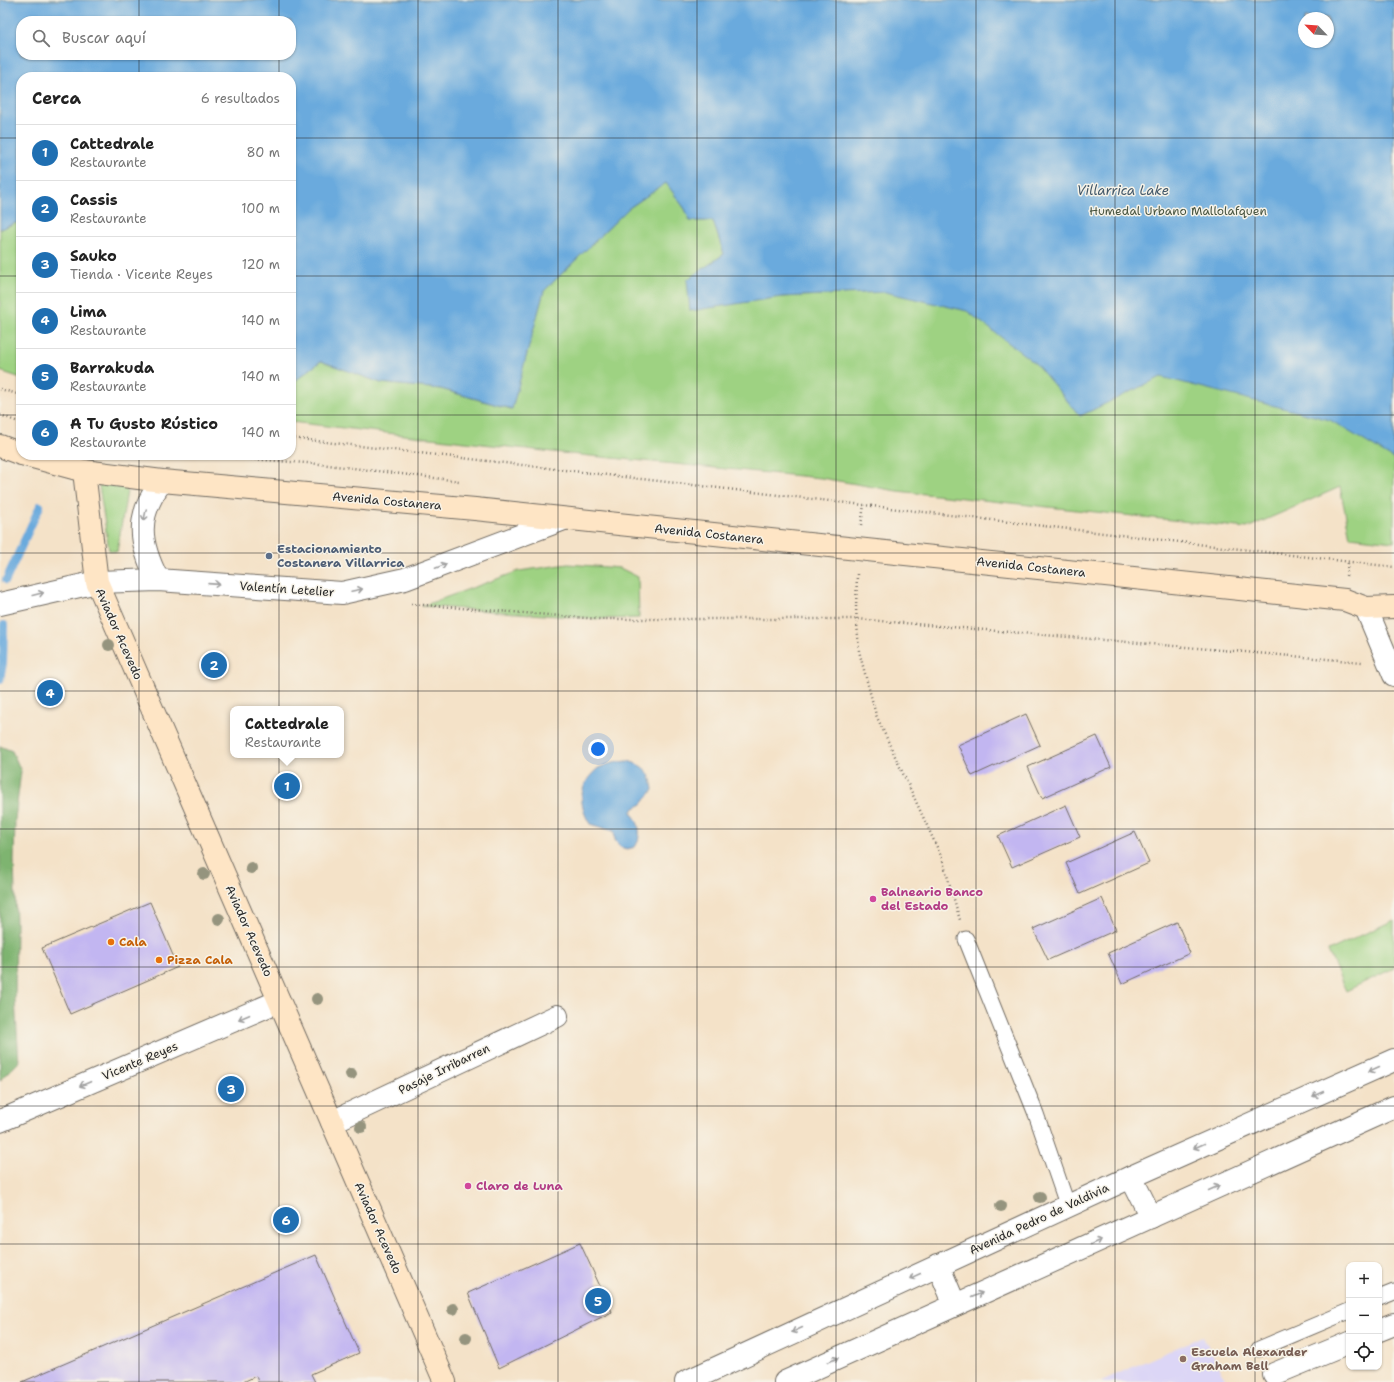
<!DOCTYPE html>
<html lang="es">
<head>
<meta charset="utf-8">
<style>
	:root { --surface:#fff; --page:#f2f2f2; --text:#222; --muted:#767676; --line:#e0e0e0; --accent:#1f6fb2 }
	body { margin:0; font-family:"Shantell Sans",sans-serif; background:var(--page); color:var(--text) }
	.controls { position:absolute; right:12px; bottom:12px; display:grid; overflow:hidden; border-radius:8px; box-shadow:0 1px 3px #0004 }
	.controls button { width:36px; height:36px; display:grid; place-items:center; padding:0; border:0; border-bottom:1px solid var(--line); background:var(--surface); color:var(--text); font:20px sans-serif }
	.compass { position:absolute; left:1298px; top:12px; width:36px; height:36px; border-radius:50%; background:var(--surface); box-shadow:0 1px 3px #0004; rotate:295deg }
	.you { position:absolute; left:598px; top:749px; width:14px; height:14px; margin:-10px; border:3px solid #fff; border-radius:50%; background:#1a73e8; box-shadow:0 0 0 6px #1a73e833 }
	.badge { display:grid; place-items:center; width:26px; height:26px; border-radius:50%; background:var(--accent); color:#fff; font-size:13px; font-weight:700 }
	.pin { position:absolute; translate:-50% -50%; border:2px solid #fff; box-shadow:0 1px 4px #0006 }
	.popup { position:absolute; left:230px; top:706px; width:114px; height:52px; box-sizing:border-box; display:grid; place-content:center; border-radius:8px; background:var(--surface); filter:drop-shadow(0 1px 3px #0005); font-size:13px; white-space:nowrap; color:var(--muted) }
	.popup b { font-size:15px; color:var(--text) }
	.popup::after { content:''; position:absolute; left:50%; top:100%; margin-left:-8px; border:8px solid transparent; border-top-color:var(--surface) }
	.list { margin:0; padding:0; list-style:none }
	h2 { display:flex; justify-content:space-between; align-items:center; height:52px; margin:0; padding:0 16px; font-size:17px }
	h2 small { font-size:13px; font-weight:400; color:var(--muted) }
	.list li { display:grid; grid-template-columns:26px 1fr auto; gap:12px; align-items:center; box-sizing:border-box; height:56px; padding:0 16px; border-top:1px solid var(--line) }
	.list b { display:block; font-size:15px; white-space:nowrap }
	.list p { margin:0; font-size:13px; white-space:nowrap; color:var(--muted) }
	.list em { font-size:13px; font-style:normal; color:var(--muted) }
	.icon { flex:none; width:22px; height:22px; fill:none; stroke:currentColor; stroke-width:2; stroke-linecap:round; stroke-linejoin:round }
	.map { position:relative; flex:none; width:1394px; height:1382px; overflow:hidden }
	.search { position:absolute; background:var(--surface); box-shadow:0 1px 3px #0004; left:16px; top:16px; width:280px; height:44px; display:flex; align-items:center; gap:10px; box-sizing:border-box; padding:0 14px; border-radius:16px; color:var(--muted); font-size:15px }
	.panel { position:absolute; background:var(--surface); box-shadow:0 1px 3px #0004; left:16px; top:72px; width:280px; height:388px; border-radius:16px }
	.map>svg:first-child { display:block }
	.built { fill:#dcd6f6 }
	.green { fill:#9ed282; stroke:#647e56; fill-rule:evenodd }
	.forest { fill:#7eb470; stroke:#54704e }
	.water { fill:#6baadd; stroke:#4b6a84; fill-rule:evenodd }
	.lines { fill:none; stroke-linecap:round; stroke-linejoin:round }
	.stream { stroke:#6baadd; stroke-width:8 }
	.building { fill:#c2b6f1 }
	.service-casing { stroke:#716b62; stroke-width:17 }
	.minor-casing { stroke:#716b62; stroke-width:24 }
	.tertiary-casing { stroke:#716b62; stroke-width:24 }
	.secondary-casing { stroke:#716b62; stroke-width:24 }
	.path { stroke:#716b62; stroke-width:2.5; stroke-dasharray:1 3; stroke-linecap:butt }
	.service { stroke:#fff; stroke-width:15 }
	.minor { stroke:#fff; stroke-width:22 }
	.tertiary { stroke:#fff; stroke-width:22 }
	.secondary { stroke:#fee5c5; stroke-width:22 }
	.tree { fill:#95947e }
	.oneway { stroke:#a0a0a0 }
	.grid { fill:none; stroke:#2b2b2b; stroke-width:1; stroke-opacity:0.55 }
	.service-dot { fill:#5c6f8a; stroke:#f7f3e8; stroke-width:1.5 }
	.hotel-dot { fill:#d1479c; stroke:#f7f3e8; stroke-width:1.5 }
	.food-dot { fill:#e8710a; stroke:#f7f3e8; stroke-width:1.5 }
	.education-dot { fill:#8d6e63; stroke:#f7f3e8; stroke-width:1.5 }
	.labels { text-anchor:middle; stroke-width:3; stroke-linejoin:round; paint-order:stroke }
	.park-label { font-size:12px; fill:#485541; stroke:#f7f3e8 }
	.street-label { font-size:12px; fill:#2b2b2b; stroke:#f7f3e8 }
	.service-label { font-size:12px; font-weight:bold; fill:#4e5e75; stroke:#f7f3e8; text-anchor:start }
	.hotel-label { font-size:12px; font-weight:bold; fill:#b23c85; stroke:#f7f3e8; text-anchor:start }
	.food-label { font-size:12px; font-weight:bold; fill:#c56008; stroke:#f7f3e8; text-anchor:start }
	.education-label { font-size:12px; font-weight:bold; fill:#785e54; stroke:#f7f3e8; text-anchor:start }
	.water-label { font-size:13px; font-style:italic; fill:#415769; stroke:#f7f3e8 }
</style>
</head>
<body>
<div class="map">
<svg width="1394" height="1382" viewBox="0 0 1394 1382">
	<rect width="100%" height="100%" fill="#f7f3e8"/>
	<filter id="ink" filterUnits="userSpaceOnUse"><feTurbulence type="fractalNoise" baseFrequency=".025" numOctaves="2"/><feDisplacementMap in="SourceGraphic" scale="8" xChannelSelector="R" yChannelSelector="G"/><feConvolveMatrix kernelMatrix="1 2 1 2 8 2 1 2 1" color-interpolation-filters="sRGB"/></filter>
	<filter id="wash" filterUnits="userSpaceOnUse"><feTurbulence type="fractalNoise" baseFrequency=".012" numOctaves="4" result="noise"/><feDisplacementMap in="SourceGraphic" scale="16" xChannelSelector="R" yChannelSelector="G"/><feGaussianBlur stdDeviation="0.9" result="paint"/><feColorMatrix in="noise" values="0 0 0 0 0 0 0 0 0 0 0 0 0 0 0 0 0 1.4 0 .05"/><feComposite in="paint" operator="in"/></filter>
	<g filter="url(#wash)">
		<rect width="100%" height="100%" fill="#f4e2c8"/>
		<polygon class="built" points="1203,1336 1227,1382 1099,1382"/>
		<g class="green">
			<path d="M0,0H1394V542L1350,537L1340,487L1247,528L897,491L821,478L570,454L291,422V384L321,361L381,383L441,389L511,409L544,291L629,208L645,197L291,77H21ZM1304,18H1328V42H1304ZM21,21H291V55H21ZM672,191L855,293L781,297L688,280L724,254L713,221H690L685,209ZM1059,391L1095,408V409L1080,416Z"/>
			<polygon points="21,221 21,378 0,371 0,229"/>
			<polygon points="98,479 128,485 117,552 109,550"/>
			<polygon points="568,564 620,568 638,577 639,618 599,619 422,606 519,571"/>
			<polygon points="1394,920 1394,968 1346,991 1328,951"/>
		</g>
		<polygon class="forest" points="0,746 12,751 21,771 15,820 14,861 16,924 15,999 19,1062 0,1081"/>
		<g class="water">
			<path d="M0,0H1394V459L1330,420L1161,377L1080,416L1036,364L967,311L885,292L781,297L690,311L687,280L724,254L713,221H690L685,209L666,183L629,208L544,291L512,409L441,389L381,383L321,361L291,384V77H21V221L0,229ZM1304,18H1328V42H1304ZM21,21H291V55H21Z"/>
			<path d="M628,761C645,766 651,772 653,790L642,804L634,808L631,813C640,821 642,837 635,847L627,849L620,847L615,840L614,831L590,824C580,808 578,790 591,775C594,772 597,768 601,767C609,763 619,762 628,761Z"/>
		</g>
		<g class="lines">
			<g class="stream">
				<polyline points="6,580 40,506"/>
				<polyline points="0,680 3,663 4,625"/>
			</g>
		</g>
		<g id="blocks">
			<g class="building">
				<polygon points="1026,714 1040,745 972,776 958,745"/>
				<polygon points="1097,736 1111,767 1042,798 1028,767"/>
				<polygon points="1066,805 1080,837 1012,867 998,836"/>
				<polygon points="1135,832 1149,863 1080,894 1066,863"/>
				<polygon points="1102,898 1116,930 1048,960 1033,929"/>
				<polygon points="150,902 178,967 70,1014 42,948"/>
				<polygon points="1177,922 1190,953 1122,984 1108,953"/>
				<polygon points="580,1243 612,1312 499,1368 468,1293"/>
				<polygon points="316,1255 359,1353 311,1374 315,1382 258,1382 256,1376 243,1382 22,1382"/>
			</g>
		</g>
	</g>
	<g filter="url(#ink)">
		<use href="#blocks" fill-opacity="0" stroke="#716b62" stroke-width="1"/>
		<g class="lines">
			<defs>
				<g id="service">
					<polyline points="966,939 1036,1114 1068,1207"/>
					<polyline points="1379,1298 1394,1292"/>
					<polyline points="1259,1349 1349,1311"/>
				</g>
				<g id="minor">
					<path d="M158,580C139,543 135,516 162,481"/>
					<polyline points="0,604 97,582 158,580 342,593 405,579 564,519"/>
					<polyline points="0,1121 279,1001"/>
					<polyline points="332,1122 557,1016"/>
					<polyline points="1379,1330 1394,1324"/>
					<polyline points="1274,1374 1349,1343"/>
				</g>
				<g id="tertiary">
					<polyline points="1366,608 1394,675"/>
					<polyline points="1131,1177 1151,1217"/>
					<polyline points="938,1265 955,1305"/>
					<polyline points="686,1382 1131,1177 1394,1060"/>
					<polyline points="785,1382 1394,1107"/>
				</g>
				<g id="secondary">
					<polyline points="0,446 21,454"/>
					<polyline points="25,455 84,471 162,481 475,509 1306,596 1345,600 1366,608 1394,607"/>
					<polyline points="84,471 97,582 445,1382"/>
				</g>
			</defs>
			<use href="#service" class="service-casing"/>
			<use href="#minor" class="minor-casing"/>
			<use href="#tertiary" class="tertiary-casing"/>
			<use href="#secondary" class="secondary-casing"/>
			<g class="path">
				<polyline points="0,389 21,395"/>
				<polyline points="0,415 21,423"/>
				<polyline points="291,438 1394,567"/>
				<polyline points="195,455 320,464 459,481"/>
				<polyline points="861,525 864,505"/>
				<polyline points="857,574 856,608 859,651 876,715 942,858 960,920"/>
				<polyline points="1346,576 1348,563"/>
				<polyline points="411,604 599,619 857,619 1362,662"/>
			</g>
			<use href="#service" class="service"/>
			<use href="#minor" class="minor"/>
			<use href="#tertiary" class="tertiary"/>
			<use href="#secondary" class="secondary"/>
		</g>
		<g class="tree">
			<circle cx="109" cy="645" r="6"/>
			<circle cx="251" cy="868" r="6"/>
			<circle cx="204" cy="874" r="6"/>
			<circle cx="219" cy="919" r="6"/>
			<circle cx="317" cy="999" r="6"/>
			<circle cx="351" cy="1074" r="6"/>
			<circle cx="361" cy="1127" r="6"/>
			<circle cx="1040" cy="1197" r="6"/>
			<circle cx="1001" cy="1206" r="6"/>
			<circle cx="453" cy="1309" r="6"/>
			<circle cx="466" cy="1338" r="6"/>
		</g>
		<defs><path id="oneway-shaft" d="M-6 0H5M1.5-3L5.5 0L1.5 3" fill="none" stroke-width="1.6" stroke-linecap="round" stroke-linejoin="round"/></defs>
		<g class="oneway">
			<use href="#oneway-shaft" transform="translate(145 515) rotate(102)"/>
			<use href="#oneway-shaft" transform="translate(441 566) rotate(-21)"/>
			<use href="#oneway-shaft" transform="translate(214 584) rotate(4)"/>
			<use href="#oneway-shaft" transform="translate(357 590) rotate(-12)"/>
			<use href="#oneway-shaft" transform="translate(38 594) rotate(-14)"/>
			<use href="#oneway-shaft" transform="translate(244 1017) rotate(157)"/>
			<use href="#oneway-shaft" transform="translate(1374 1069) rotate(156)"/>
			<use href="#oneway-shaft" transform="translate(85 1084) rotate(157)"/>
			<use href="#oneway-shaft" transform="translate(1318 1094) rotate(156)"/>
			<use href="#oneway-shaft" transform="translate(1199 1146) rotate(156)"/>
			<use href="#oneway-shaft" transform="translate(1214 1188) rotate(-24)"/>
			<use href="#oneway-shaft" transform="translate(1096 1242) rotate(-24)"/>
			<use href="#oneway-shaft" transform="translate(915 1276) rotate(155)"/>
			<use href="#oneway-shaft" transform="translate(977 1295) rotate(-24)"/>
			<use href="#oneway-shaft" transform="translate(797 1330) rotate(155)"/>
			<use href="#oneway-shaft" transform="translate(833 1360) rotate(-24)"/>
		</g>
	</g>
	<path class="grid" d="M139,0V21M279,0V21M418,0V1382M558,0V1382M697,0V1382M836,0V1382M976,0V1382M1115,0V1382M1255,0V1382M139,55V77M279,55V77M0,138H21M291,138H1394M0,276H21M291,276H1394M0,415H21M291,415H1394M139,455V1382M279,455V1382M0,553H1394M0,691H1394M0,829H1394M0,967H1394M0,1106H1394M0,1244H1394"/>
	<circle class="service-dot" cx="269" cy="556" r="4"/>
	<g class="hotel-dot">
		<circle cx="873" cy="899" r="4"/>
		<circle cx="468" cy="1186" r="4"/>
	</g>
	<g class="food-dot">
		<circle cx="111" cy="942" r="4"/>
		<circle cx="159" cy="960" r="4"/>
	</g>
	<circle class="education-dot" cx="1183" cy="1359" r="4"/>
	<g class="labels">
		<g class="park-label">
			<text x="1178" y="215">Humedal Urbano Mallolafquen</text>
		</g>
		<g class="street-label">
			<text transform="translate(387 501) rotate(5)" y="4">Avenida Costanera</text>
			<text transform="translate(709 534) rotate(6)" y="4">Avenida Costanera</text>
			<text transform="translate(1031 567) rotate(6)" y="4">Avenida Costanera</text>
			<text transform="translate(287 589) rotate(4)" y="4">Valentín Letelier</text>
			<text transform="translate(119 634) rotate(66)" y="4">Aviador Acevedo</text>
			<text transform="translate(249 931) rotate(66)" y="4">Aviador Acevedo</text>
			<text transform="translate(140 1061) rotate(-23)" y="4">Vicente Reyes</text>
			<text transform="translate(444 1069) rotate(-26)" y="4">Pasaje Irribarren</text>
			<text transform="translate(1039 1219) rotate(-25)" y="4">Avenida Pedro de Valdivia</text>
			<text transform="translate(378 1228) rotate(66)" y="4">Aviador Acevedo</text>
		</g>
		<g class="service-label">
			<text x="277" y="553">Estacionamiento<tspan x="277" dy="14">Costanera Villarrica</tspan></text>
		</g>
		<g class="hotel-label">
			<text x="881" y="896">Balneario Banco<tspan x="881" dy="14">del Estado</tspan></text>
			<text x="476" y="1190">Claro de Luna</text>
		</g>
		<g class="food-label">
			<text x="119" y="946">Cala</text>
			<text x="167" y="964">Pizza Cala</text>
		</g>
		<g class="education-label">
			<text x="1191" y="1356">Escuela Alexander<tspan x="1191" dy="14">Graham Bell</tspan></text>
		</g>
		<g class="water-label">
			<text x="1123" y="195">Villarrica Lake</text>
		</g>
	</g>
</svg>
<div class="controls">
<button>+</button>
<button>−</button>
<button><svg class="icon" aria-label="locate" viewBox="0 0 24 24"><circle cx="12" cy="12" r="6"/><path d="M12 2v4M12 18v4M2 12h4M18 12h4"/></svg></button>
</div>
<svg class="compass" viewBox="-18 -18 36 36"><path d="M0-13l5 13h-10z" fill="#e53935"/><path d="M0 13l5-13h-10z" fill="#767676"/></svg>
<div class="you"></div>
<div class="pin badge" style="left:287px;top:786px">1</div>
<div class="popup"><b>Cattedrale</b>Restaurante</div>
<div class="pin badge" style="left:214px;top:665px">2</div>
<div class="pin badge" style="left:231px;top:1089px">3</div>
<div class="pin badge" style="left:50px;top:693px">4</div>
<div class="pin badge" style="left:598px;top:1301px">5</div>
<div class="pin badge" style="left:286px;top:1220px">6</div>
<div class="search"><svg class="icon" aria-label="search" viewBox="0 0 24 24"><circle cx="10" cy="10" r="6"/><path d="M15 15l6 6"/></svg>Buscar aquí</div>
<section class="panel">
<h2>Cerca<small>6 resultados</small></h2>
<ul class="list">
<li><span class="badge">1</span><div><b>Cattedrale</b><p>Restaurante</p></div><em>80 m</em></li>
<li><span class="badge">2</span><div><b>Cassis</b><p>Restaurante</p></div><em>100 m</em></li>
<li><span class="badge">3</span><div><b>Sauko</b><p>Tienda · Vicente Reyes</p></div><em>120 m</em></li>
<li><span class="badge">4</span><div><b>Lima</b><p>Restaurante</p></div><em>140 m</em></li>
<li><span class="badge">5</span><div><b>Barrakuda</b><p>Restaurante</p></div><em>140 m</em></li>
<li><span class="badge">6</span><div><b>A Tu Gusto Rústico</b><p>Restaurante</p></div><em>140 m</em></li>
</ul>
</section>
</div>
</body>
</html>
